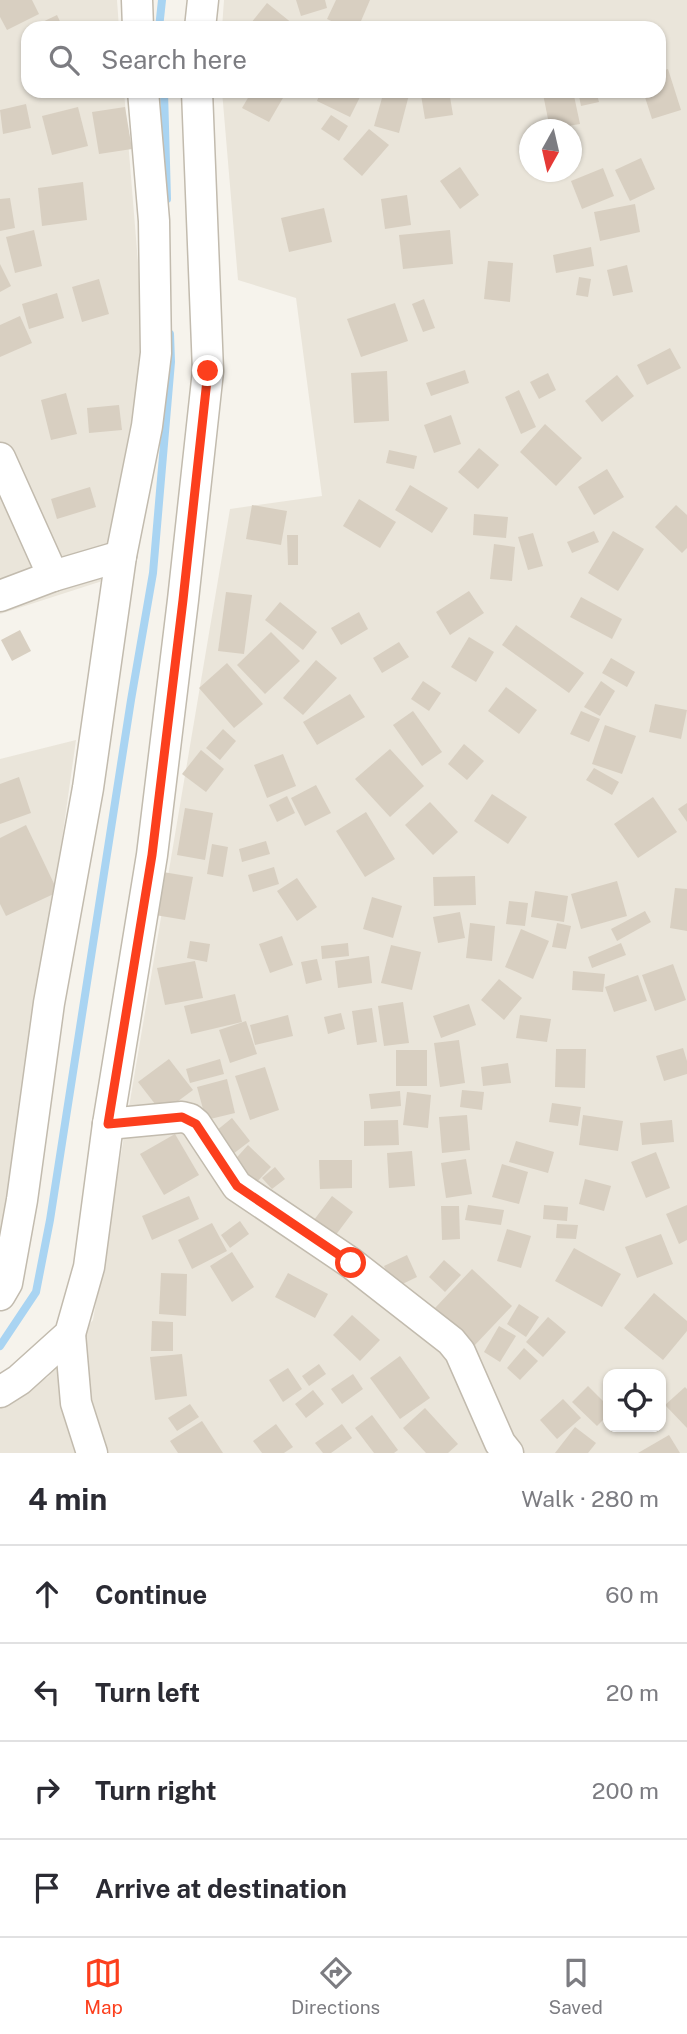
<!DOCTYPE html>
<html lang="en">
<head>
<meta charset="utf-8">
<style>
	:root { --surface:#fff; --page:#f2f2f3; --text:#2b2b33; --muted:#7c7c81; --line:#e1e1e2; --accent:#fc3f1d }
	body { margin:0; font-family:"Public Sans",sans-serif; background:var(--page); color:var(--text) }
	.controls { position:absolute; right:21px; bottom:21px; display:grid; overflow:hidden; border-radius:14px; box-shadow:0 2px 5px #0004 }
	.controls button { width:63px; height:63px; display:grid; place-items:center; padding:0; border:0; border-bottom:2px solid var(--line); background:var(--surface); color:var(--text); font:35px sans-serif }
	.compass { position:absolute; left:519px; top:119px; width:63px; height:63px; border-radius:50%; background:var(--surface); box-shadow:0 2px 5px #0004; rotate:188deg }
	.stop { position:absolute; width:21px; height:21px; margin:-16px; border:5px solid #fc3f1d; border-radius:50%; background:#fff }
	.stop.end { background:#fc3f1d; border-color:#fff; box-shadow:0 2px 7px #0008 }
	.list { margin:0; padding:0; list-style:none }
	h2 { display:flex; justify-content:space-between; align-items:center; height:91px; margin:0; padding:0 28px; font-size:30px }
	h2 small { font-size:23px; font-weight:400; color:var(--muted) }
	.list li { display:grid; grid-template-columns:46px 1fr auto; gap:21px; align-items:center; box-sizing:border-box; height:98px; padding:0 28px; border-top:2px solid var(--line) }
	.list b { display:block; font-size:26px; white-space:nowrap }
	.list em { font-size:23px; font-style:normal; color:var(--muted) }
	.icon { flex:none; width:38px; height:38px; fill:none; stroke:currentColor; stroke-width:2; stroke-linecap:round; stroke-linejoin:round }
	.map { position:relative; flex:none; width:687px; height:1453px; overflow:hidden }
	.search { position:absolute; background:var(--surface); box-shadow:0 2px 5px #0004; left:21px; right:21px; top:21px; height:77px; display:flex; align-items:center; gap:18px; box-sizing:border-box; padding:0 24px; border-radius:21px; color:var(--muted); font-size:26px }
	.sheet { height:483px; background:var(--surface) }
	nav { display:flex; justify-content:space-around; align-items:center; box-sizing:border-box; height:98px; border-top:2px solid var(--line); background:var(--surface); font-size:19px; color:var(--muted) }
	nav a { display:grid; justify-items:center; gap:4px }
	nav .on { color:var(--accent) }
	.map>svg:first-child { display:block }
	.residential { fill:#eae5da; fill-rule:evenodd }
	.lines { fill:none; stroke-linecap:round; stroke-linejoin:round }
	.stream { stroke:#a9d4f2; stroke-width:8 }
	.building { fill:#d8cfc1 }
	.street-casing { stroke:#c2bbae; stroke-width:33 }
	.street { stroke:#fff; stroke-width:30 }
	.route { stroke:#fc3f1d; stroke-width:9 }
</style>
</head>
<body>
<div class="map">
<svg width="687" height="1453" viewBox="0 0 687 1453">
	<rect width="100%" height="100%" fill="#f6f3ec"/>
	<g class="residential">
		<polygon points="0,0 117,0 119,28 28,28 28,91 124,91 151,422 127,573 0,614"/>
		<path d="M224,0H687V1453H0V1402L48,1377L93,1320L230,509L322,496L296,298L238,280L222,91H659V28H222ZM530,130H572V172H530ZM608,1374H661V1427H608Z"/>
		<polygon points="76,740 0,1279 0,759"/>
	</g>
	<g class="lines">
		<g class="stream">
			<polyline points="159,28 162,0"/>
			<polyline points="164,91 167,199"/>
			<polyline points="0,1346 36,1292 50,1220 131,700 153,573 171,362 170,334"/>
		</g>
	</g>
	<g class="building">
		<polygon points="0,0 32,0 39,14 7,30 0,17"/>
		<polygon points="296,0 325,0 327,8 301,16"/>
		<polygon points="336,0 370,0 358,28 346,28 327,19"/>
		<polygon points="267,3 298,28 258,28 251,23"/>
		<polygon points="57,15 63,28 30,28"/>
		<polygon points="668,69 681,110 652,119 643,91 659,91 659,72"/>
		<polygon points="252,91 287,91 269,122 242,108"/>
		<polygon points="321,91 363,91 350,117 317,101"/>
		<polygon points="384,91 410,91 399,133 374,126"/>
		<polygon points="449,91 453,115 425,119 421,95"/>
		<polygon points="556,91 573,91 580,124 550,129 543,94"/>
		<polygon points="578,91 596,91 599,102 581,106"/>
		<polygon points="26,104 31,128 3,134 0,110"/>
		<polygon points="78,107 88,146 52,155 42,116"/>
		<polygon points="125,107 132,149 99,154 92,112"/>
		<polygon points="331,115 348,126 339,141 321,129"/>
		<polygon points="369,129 389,145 362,176 343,159"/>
		<polygon points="641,158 655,189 630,201 615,170"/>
		<polygon points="460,167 479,195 460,209 440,181"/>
		<polygon points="603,168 614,196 582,209 571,181"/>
		<polygon points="83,182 87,220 42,226 38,188"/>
		<polygon points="407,195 411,225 385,229 381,199"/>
		<polygon points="10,198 15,228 0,231 0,199"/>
		<polygon points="635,204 640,232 600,241 594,212"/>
		<polygon points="324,208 332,242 289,252 281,218"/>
		<polygon points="34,230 42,266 15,273 6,237"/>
		<polygon points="450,230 453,264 403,269 399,235"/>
		<polygon points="591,247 594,266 556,273 553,255"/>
		<polygon points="488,261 513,263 510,302 484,299"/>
		<polygon points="0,264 11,286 0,292"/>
		<polygon points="627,265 633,292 613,296 607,270"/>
		<polygon points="579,277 591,279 588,297 576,295"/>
		<polygon points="99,279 109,314 82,322 72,287"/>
		<polygon points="57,293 64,318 29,329 22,304"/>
		<polygon points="424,299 435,328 423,332 412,304"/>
		<polygon points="395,303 408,341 361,357 347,319"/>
		<polygon points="20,316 32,343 0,357 0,325"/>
		<polygon points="670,348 681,368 647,385 637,365"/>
		<polygon points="465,370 469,383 431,396 426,383"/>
		<polygon points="387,371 389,421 354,423 351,373"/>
		<polygon points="548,373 556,390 539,399 530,382"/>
		<polygon points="617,375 634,396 602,422 585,401"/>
		<polygon points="519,390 536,427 521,434 505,397"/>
		<polygon points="66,393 77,434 51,440 41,400"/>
		<polygon points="119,405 122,430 89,433 87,408"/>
		<polygon points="451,415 461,444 434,453 424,425"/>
		<polygon points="545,424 582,458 556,486 520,452"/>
		<polygon points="479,448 499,465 478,489 458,472"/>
		<polygon points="389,450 417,456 414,469 386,463"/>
		<polygon points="607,469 624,497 594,515 578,487"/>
		<polygon points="410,485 448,508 432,533 395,510"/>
		<polygon points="90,487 96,507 57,519 51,499"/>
		<polygon points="359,499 396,522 380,548 343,526"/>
		<polygon points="252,505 287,511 281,545 246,539"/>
		<polygon points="676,505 687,515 687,548 682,553 655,527"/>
		<polygon points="474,514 508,517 506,538 473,535"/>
		<polygon points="594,531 599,542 572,553 567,542"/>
		<polygon points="613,531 644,549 618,591 588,573"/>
		<polygon points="533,533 543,566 528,570 518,537"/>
		<polygon points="287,535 298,535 298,565 288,565"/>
		<polygon points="494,544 515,547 512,581 490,579"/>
		<polygon points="469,591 484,613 450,635 436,612"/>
		<polygon points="226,592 252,595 244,654 218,651"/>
		<polygon points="581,597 622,619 612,639 570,617"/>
		<polygon points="280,602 317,632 303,650 265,620"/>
		<polygon points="359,612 368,629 341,645 331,628"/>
		<polygon points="516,625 584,673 569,693 502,645"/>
		<polygon points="20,630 31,651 12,661 1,640"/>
		<polygon points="271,632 300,661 265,694 237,665"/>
		<polygon points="469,637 494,652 476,682 451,667"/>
		<polygon points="399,642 409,657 382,673 373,658"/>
		<polygon points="611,658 635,672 627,687 602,673"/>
		<polygon points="316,660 337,678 303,715 283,698"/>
		<polygon points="227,663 263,704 234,728 199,688"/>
		<polygon points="423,681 441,693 429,711 411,699"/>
		<polygon points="601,681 615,691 600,716 584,707"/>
		<polygon points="506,687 537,710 519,734 488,711"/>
		<polygon points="350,694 365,717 317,745 303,722"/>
		<polygon points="655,704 687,710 681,739 649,732"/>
		<polygon points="413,711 442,752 422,766 393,725"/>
		<polygon points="581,711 600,719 589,742 570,734"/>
		<polygon points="605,725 636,736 622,774 592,764"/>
		<polygon points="223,729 236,741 220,760 206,748"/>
		<polygon points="464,744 484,761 467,780 448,764"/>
		<polygon points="390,749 424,786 390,817 355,779"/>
		<polygon points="201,750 224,769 206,792 182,774"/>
		<polygon points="283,754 296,786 267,798 254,765"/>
		<polygon points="594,768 619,782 612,795 586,780"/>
		<polygon points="19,777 31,813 0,824 0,784"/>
		<polygon points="316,785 331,813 305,826 291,798"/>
		<polygon points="492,794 527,817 508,844 474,821"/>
		<polygon points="287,796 295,813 277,822 269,805"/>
		<polygon points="653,797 677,832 638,858 614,824"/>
		<polygon points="430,802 458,832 433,855 405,825"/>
		<polygon points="687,803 687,822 678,809"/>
		<polygon points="185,808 213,813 205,860 177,855"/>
		<polygon points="366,812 395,859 365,877 336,831"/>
		<polygon points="26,825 58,892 6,916 0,904 0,838"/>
		<polygon points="266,841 270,854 242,862 239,849"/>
		<polygon points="212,844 228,847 223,877 207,874"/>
		<polygon points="274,867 279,884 253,892 248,875"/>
		<polygon points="163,872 193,877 185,920 155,915"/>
		<polygon points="475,876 476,905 434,906 433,877"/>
		<polygon points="297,878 317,907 297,921 277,891"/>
		<polygon points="617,881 627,916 581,929 571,894"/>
		<polygon points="675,888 687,889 687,931 670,928"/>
		<polygon points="535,891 568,896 564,922 531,917"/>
		<polygon points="372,897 402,906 393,938 363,929"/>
		<polygon points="509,901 528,903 525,926 506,924"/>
		<polygon points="645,911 651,922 617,941 611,929"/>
		<polygon points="460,912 465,938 438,943 433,917"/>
		<polygon points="470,923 495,926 492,961 466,958"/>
		<polygon points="557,923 571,926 566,949 552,947"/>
		<polygon points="521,929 549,941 533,979 505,967"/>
		<polygon points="282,936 293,965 270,973 259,944"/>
		<polygon points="190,941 210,944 207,962 187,958"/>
		<polygon points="348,943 349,956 322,959 321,946"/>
		<polygon points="621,943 626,955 592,968 588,957"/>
		<polygon points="391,945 421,952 412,990 381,983"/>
		<polygon points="369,956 372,983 338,988 335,961"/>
		<polygon points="317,959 322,980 306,984 301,962"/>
		<polygon points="195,961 203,998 165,1005 157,968"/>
		<polygon points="673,964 686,1000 655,1011 642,975"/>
		<polygon points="573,971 605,974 603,992 572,990"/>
		<polygon points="638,975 647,1001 614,1012 605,987"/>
		<polygon points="499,979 522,998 504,1020 481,1000"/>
		<polygon points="235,994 242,1022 191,1034 184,1006"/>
		<polygon points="403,1002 409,1043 384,1046 378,1006"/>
		<polygon points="469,1004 476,1025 441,1038 433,1016"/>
		<polygon points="372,1008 377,1042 357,1045 352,1011"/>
		<polygon points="341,1013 345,1029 328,1034 324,1017"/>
		<polygon points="288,1015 293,1036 255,1045 250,1025"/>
		<polygon points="520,1015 551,1019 547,1042 516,1038"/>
		<polygon points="246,1021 257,1054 230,1063 219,1030"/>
		<polygon points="459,1040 465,1083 440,1087 434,1043"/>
		<polygon points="683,1048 687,1061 687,1074 664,1081 656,1056"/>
		<polygon points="556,1049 586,1049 585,1088 555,1087"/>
		<rect x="396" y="1050" width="31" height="36"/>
		<polygon points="169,1059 193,1090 162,1113 138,1082"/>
		<polygon points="220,1059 224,1074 190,1083 186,1069"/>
		<polygon points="508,1063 511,1083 483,1086 481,1067"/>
		<polygon points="265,1067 279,1110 250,1120 235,1076"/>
		<polygon points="227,1079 235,1113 206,1120 197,1087"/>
		<polygon points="462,1090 484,1092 482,1110 460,1107"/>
		<polygon points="400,1091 401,1106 371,1109 369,1094"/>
		<polygon points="407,1092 431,1095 428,1128 403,1125"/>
		<polygon points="552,1103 581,1107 578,1126 549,1122"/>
		<polygon points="467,1115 470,1150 442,1153 439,1117"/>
		<polygon points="583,1115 623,1121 618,1151 579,1145"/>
		<polygon points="232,1118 250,1141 229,1157 211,1135"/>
		<polygon points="398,1120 399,1145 364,1146 364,1121"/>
		<polygon points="672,1120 674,1142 642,1145 640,1123"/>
		<polygon points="175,1134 199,1175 164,1195 140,1154"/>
		<polygon points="516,1141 554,1152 548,1173 509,1162"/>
		<polygon points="248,1145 271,1167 253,1186 230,1165"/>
		<polygon points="412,1151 415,1186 389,1188 387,1153"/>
		<polygon points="656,1152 670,1188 646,1198 631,1162"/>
		<polygon points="466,1159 472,1194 446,1198 441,1163"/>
		<polygon points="319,1160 352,1160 352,1188 320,1189"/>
		<polygon points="502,1164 528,1172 519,1204 492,1197"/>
		<polygon points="275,1167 285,1179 272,1189 262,1178"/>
		<polygon points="585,1179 611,1186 604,1211 579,1204"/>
		<polygon points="189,1196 199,1219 152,1240 142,1216"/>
		<polygon points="332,1196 353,1212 329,1244 308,1228"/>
		<polygon points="468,1205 504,1210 501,1225 465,1220"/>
		<polygon points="544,1205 568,1207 567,1221 543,1219"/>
		<polygon points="687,1205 687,1240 679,1244 666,1214"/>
		<polygon points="441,1206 459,1206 460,1239 442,1240"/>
		<polygon points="240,1221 249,1234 230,1248 221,1235"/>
		<polygon points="212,1223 227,1251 192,1269 178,1240"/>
		<polygon points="557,1224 578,1225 576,1239 556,1238"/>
		<polygon points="507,1229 531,1236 521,1268 497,1261"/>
		<polygon points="661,1234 673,1264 637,1278 625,1247"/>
		<polygon points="574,1248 621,1274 602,1307 555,1281"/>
		<polygon points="232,1252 254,1287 232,1302 210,1266"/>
		<polygon points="407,1255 417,1277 394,1288 384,1266"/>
		<polygon points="444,1260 461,1275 445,1292 429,1277"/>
		<polygon points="472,1269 512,1306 474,1346 435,1308"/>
		<polygon points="161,1273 187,1274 186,1316 159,1314"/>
		<polygon points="288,1273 328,1294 315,1318 275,1297"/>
		<polygon points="654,1293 687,1321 687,1331 663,1360 624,1328"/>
		<polygon points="519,1304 539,1317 526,1337 507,1324"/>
		<polygon points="352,1315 380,1340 360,1361 333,1335"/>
		<polygon points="548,1317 566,1332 543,1357 526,1342"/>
		<polygon points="152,1321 173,1322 173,1351 151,1351"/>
		<polygon points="499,1326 516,1336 500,1362 484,1352"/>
		<polygon points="524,1348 538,1361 520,1380 507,1368"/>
		<polygon points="182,1354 187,1396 155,1400 150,1357"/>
		<polygon points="400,1356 430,1398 400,1419 370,1378"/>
		<polygon points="319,1364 326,1374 309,1386 302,1376"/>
		<polygon points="288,1368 302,1389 283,1402 269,1380"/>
		<polygon points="353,1374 363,1389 342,1404 331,1389"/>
		<polygon points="588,1386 608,1406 608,1415 597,1426 572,1402"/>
		<polygon points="685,1387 687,1389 687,1428 665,1405"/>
		<polygon points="313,1390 324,1404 306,1418 295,1404"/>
		<polygon points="563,1399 581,1418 557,1439 540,1420"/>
		<polygon points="190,1404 199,1417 177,1431 168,1418"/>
		<polygon points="425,1408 458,1444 448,1453 426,1453 403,1428"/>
		<polygon points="372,1415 398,1450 394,1453 374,1453 355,1428"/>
		<polygon points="202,1421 223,1453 178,1453 170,1441"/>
		<polygon points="276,1424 293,1447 284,1453 262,1453 253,1441"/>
		<polygon points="342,1424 352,1438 331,1453 323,1453 315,1443"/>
		<polygon points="575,1427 596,1443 588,1453 555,1453"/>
		<polygon points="669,1435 680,1453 638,1453"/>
	</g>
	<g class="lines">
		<defs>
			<g id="street">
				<polyline points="137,0 138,28"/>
				<polyline points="200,28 203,0"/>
				<polyline points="0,458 53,576"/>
				<polyline points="0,596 53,576 121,556"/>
				<polyline points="108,1124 182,1117 190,1119 196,1124 237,1186 351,1263 451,1341 460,1352 500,1443 508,1453"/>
				<polyline points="0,1295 7,1283 22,1200 49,1003 88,788 121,556 147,426 156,353 154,221 143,91"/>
				<polyline points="70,1334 76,1403 92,1453"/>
				<polyline points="0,1392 19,1380 70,1334 89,1267 108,1124 152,855 183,600 208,371 197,91"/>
			</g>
		</defs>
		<use href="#street" class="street-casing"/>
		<use href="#street" class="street"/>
	</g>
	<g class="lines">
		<polyline class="route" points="208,371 183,600 152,855 108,1124 182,1117 196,1124 237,1186 351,1263"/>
	</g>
</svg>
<div class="controls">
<button><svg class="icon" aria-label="locate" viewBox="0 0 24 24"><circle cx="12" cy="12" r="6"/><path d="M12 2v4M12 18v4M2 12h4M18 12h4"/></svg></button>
</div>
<svg class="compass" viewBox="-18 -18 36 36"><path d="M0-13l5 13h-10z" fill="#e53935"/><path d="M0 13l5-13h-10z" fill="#7c7c81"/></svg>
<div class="stop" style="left:351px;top:1263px"></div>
<div class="stop end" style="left:208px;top:371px"></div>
<div class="search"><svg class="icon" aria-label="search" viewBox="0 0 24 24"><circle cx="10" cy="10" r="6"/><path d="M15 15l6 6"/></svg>Search here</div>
</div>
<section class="sheet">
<h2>4 min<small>Walk · 280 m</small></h2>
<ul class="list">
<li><svg class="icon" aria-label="ahead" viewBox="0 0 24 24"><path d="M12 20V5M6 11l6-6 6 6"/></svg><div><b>Continue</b></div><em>60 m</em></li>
<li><svg class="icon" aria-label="left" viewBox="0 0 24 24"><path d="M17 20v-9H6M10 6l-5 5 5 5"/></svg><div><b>Turn left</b></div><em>20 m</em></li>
<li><svg class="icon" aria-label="right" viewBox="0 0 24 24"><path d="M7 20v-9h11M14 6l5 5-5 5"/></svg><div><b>Turn right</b></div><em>200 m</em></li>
<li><svg class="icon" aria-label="arrive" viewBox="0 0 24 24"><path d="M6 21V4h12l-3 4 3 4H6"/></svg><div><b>Arrive at destination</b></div></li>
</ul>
</section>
<nav>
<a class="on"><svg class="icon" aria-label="map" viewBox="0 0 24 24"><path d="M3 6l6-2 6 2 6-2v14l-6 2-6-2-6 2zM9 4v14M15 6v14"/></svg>Map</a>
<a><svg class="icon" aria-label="directions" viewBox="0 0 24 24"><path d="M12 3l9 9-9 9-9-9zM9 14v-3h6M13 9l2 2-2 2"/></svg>Directions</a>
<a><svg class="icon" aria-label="saved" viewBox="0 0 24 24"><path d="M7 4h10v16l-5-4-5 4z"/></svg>Saved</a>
</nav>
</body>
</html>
